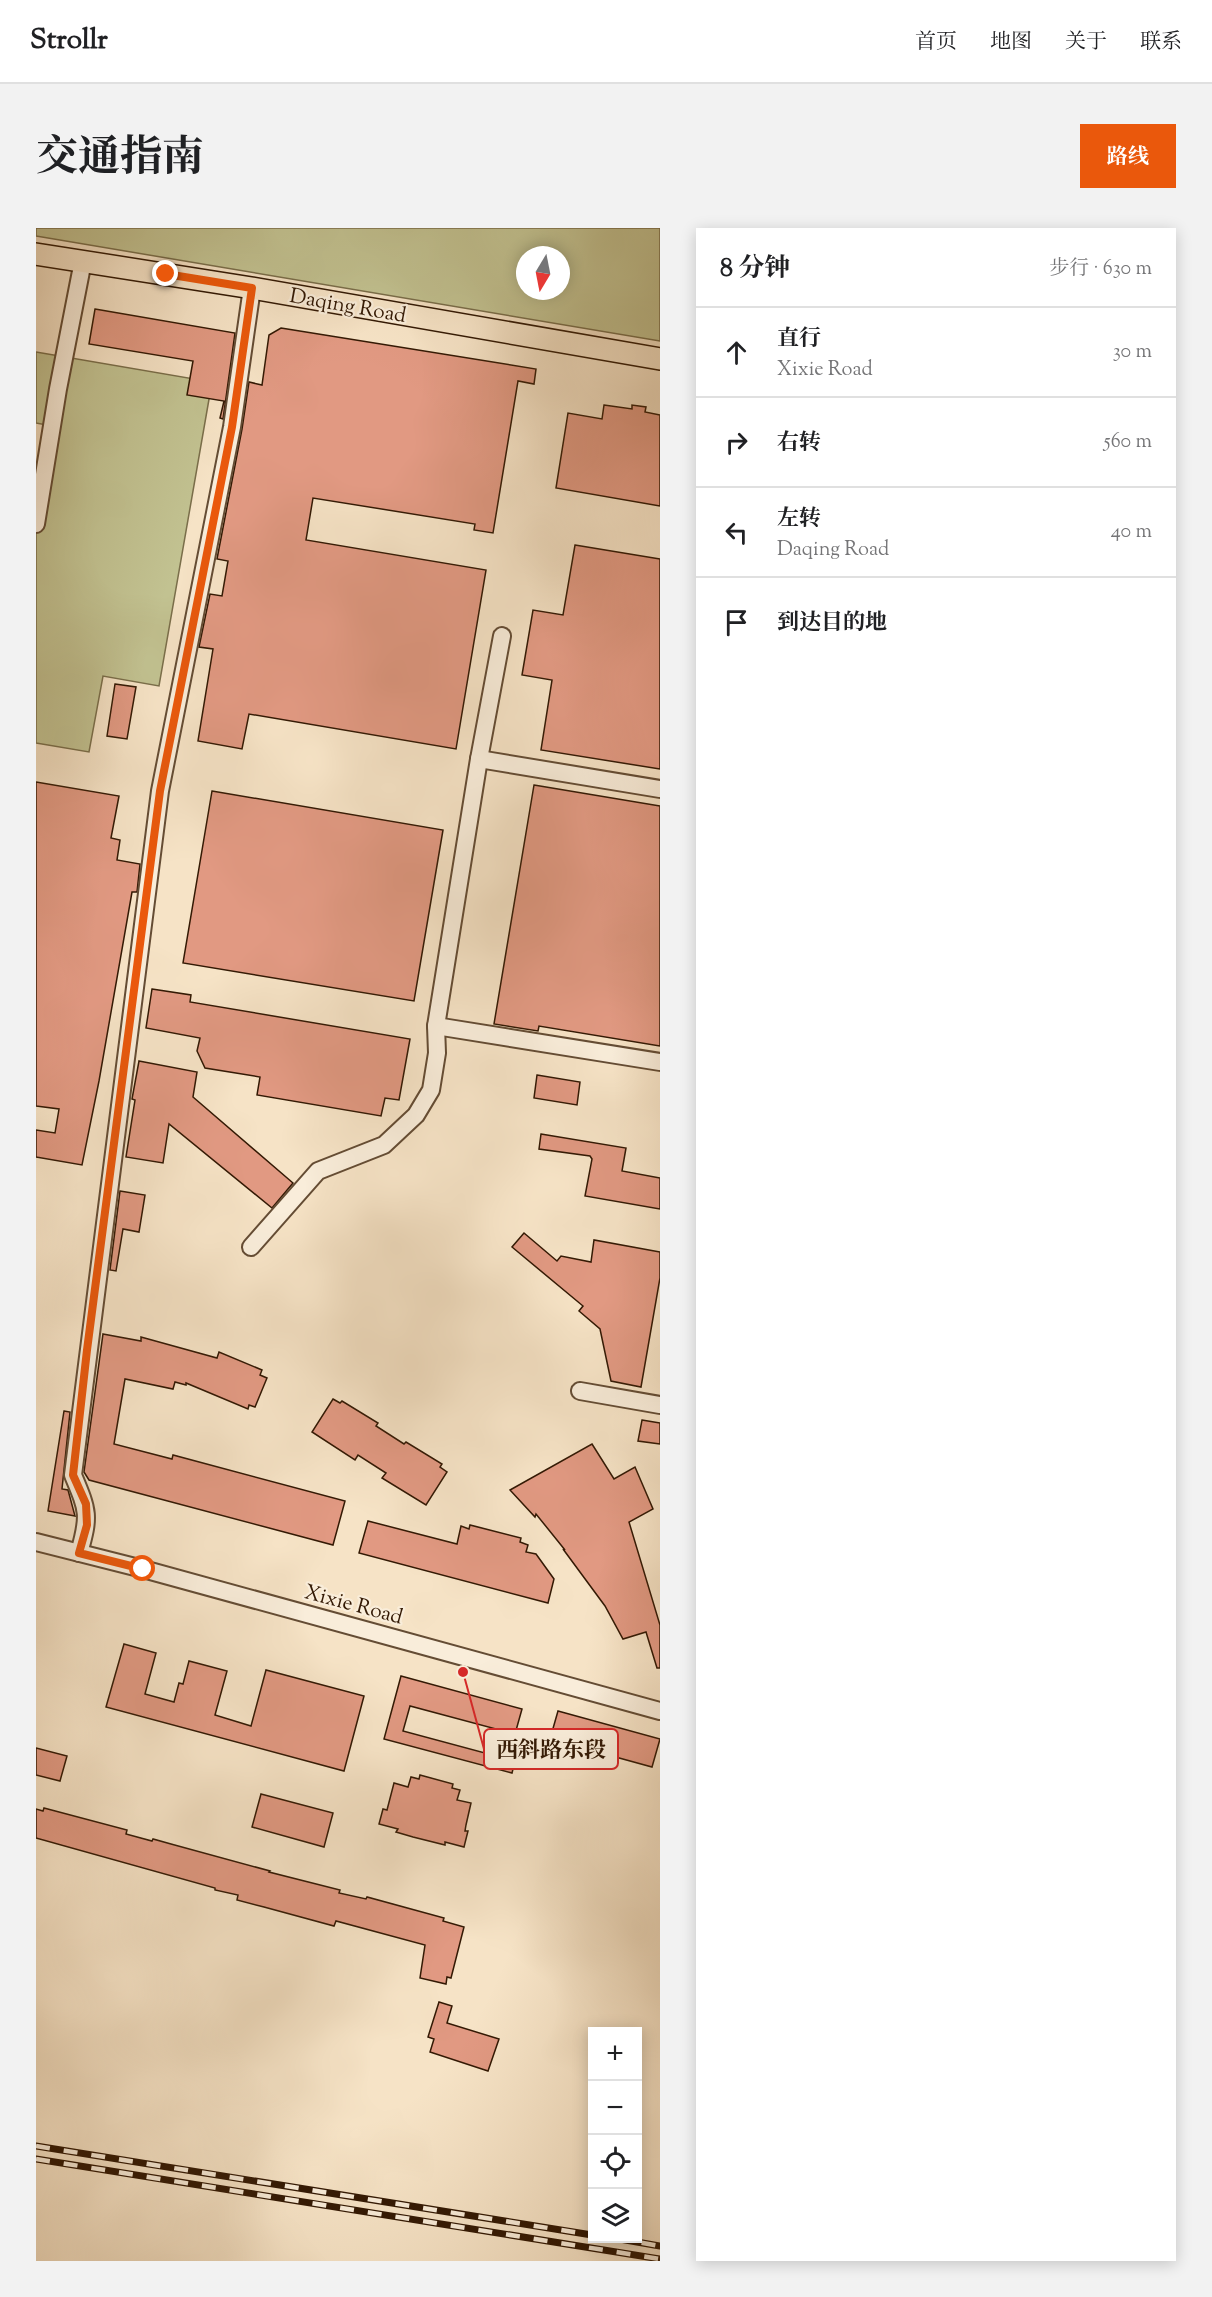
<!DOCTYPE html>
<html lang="zh">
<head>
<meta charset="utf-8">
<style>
	:root { --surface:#fff; --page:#f2f2f2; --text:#202124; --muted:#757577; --line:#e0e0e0; --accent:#ea580c }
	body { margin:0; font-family:"Sorts Mill Goudy","Noto Serif SC",serif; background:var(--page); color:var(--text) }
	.controls { position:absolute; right:18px; bottom:18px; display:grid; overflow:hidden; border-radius:0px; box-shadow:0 3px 15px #0003 }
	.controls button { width:54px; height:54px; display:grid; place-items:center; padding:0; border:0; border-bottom:2px solid var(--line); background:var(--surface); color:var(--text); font:30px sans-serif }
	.compass { position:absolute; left:480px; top:18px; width:54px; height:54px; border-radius:50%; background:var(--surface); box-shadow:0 3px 15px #0003; rotate:190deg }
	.stop { position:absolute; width:18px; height:18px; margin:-14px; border:4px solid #ea580c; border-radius:50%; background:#fff }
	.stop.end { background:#ea580c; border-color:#fff; box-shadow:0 2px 6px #0008 }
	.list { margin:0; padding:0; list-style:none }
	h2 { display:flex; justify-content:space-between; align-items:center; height:78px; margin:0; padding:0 24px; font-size:26px }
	h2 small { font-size:20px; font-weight:400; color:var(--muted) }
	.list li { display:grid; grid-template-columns:39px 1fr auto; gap:18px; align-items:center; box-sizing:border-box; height:90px; padding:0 24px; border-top:2px solid var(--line) }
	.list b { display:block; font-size:22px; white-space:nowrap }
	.list p { margin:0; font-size:20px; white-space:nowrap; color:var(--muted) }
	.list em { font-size:20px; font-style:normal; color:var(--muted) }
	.icon { flex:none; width:33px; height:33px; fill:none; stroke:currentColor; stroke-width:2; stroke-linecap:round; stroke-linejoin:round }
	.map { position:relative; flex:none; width:624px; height:2033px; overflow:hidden; border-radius:0px }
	header { display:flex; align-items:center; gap:36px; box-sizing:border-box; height:84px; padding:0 30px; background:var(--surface); border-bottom:2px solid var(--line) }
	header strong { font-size:28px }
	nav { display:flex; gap:33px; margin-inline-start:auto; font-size:21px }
	.intro { display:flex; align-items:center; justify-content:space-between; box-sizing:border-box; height:144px; padding:0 36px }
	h1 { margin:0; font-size:42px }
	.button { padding:15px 27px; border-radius:0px; background:var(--accent); color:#fff; font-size:21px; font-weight:700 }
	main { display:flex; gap:36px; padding:0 36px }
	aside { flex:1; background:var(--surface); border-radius:0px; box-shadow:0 3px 15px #0003 }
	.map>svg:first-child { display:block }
	.green { fill:#c2c291; stroke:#7a6e4a; stroke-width:1.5; fill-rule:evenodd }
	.building { fill:#e19982; stroke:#331904; stroke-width:1.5 }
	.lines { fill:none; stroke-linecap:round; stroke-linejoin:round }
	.minor-casing { stroke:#644c34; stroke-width:20 }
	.major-casing { stroke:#331904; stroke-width:24 }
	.minor { stroke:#f9edda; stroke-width:16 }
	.major { stroke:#f6e3c6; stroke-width:21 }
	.rail-casing { stroke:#331904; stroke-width:7 }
	.rail { stroke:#f9edda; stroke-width:4.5; stroke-dasharray:14; stroke-linecap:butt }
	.route { stroke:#ea580c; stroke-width:8 }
	.labels { text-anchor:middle; stroke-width:4.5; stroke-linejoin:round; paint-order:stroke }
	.street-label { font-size:21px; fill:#331904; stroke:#f9edda }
	.leader { fill:none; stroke:#d62828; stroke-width:2 }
	.callout-dot { fill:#d62828; stroke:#f9edda; stroke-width:2 }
	.callout { fill:#f9edda; stroke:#d62828; stroke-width:2 }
	.callout-label { font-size:22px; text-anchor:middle; font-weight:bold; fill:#331904 }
</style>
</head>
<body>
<header>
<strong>Strollr</strong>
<nav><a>首页</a><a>地图</a><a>关于</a><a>联系</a></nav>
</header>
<div class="intro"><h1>交通指南</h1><a class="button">路线</a></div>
<main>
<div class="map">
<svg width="624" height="2033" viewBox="0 0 624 2033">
	<rect width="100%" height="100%" fill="#f6e3c6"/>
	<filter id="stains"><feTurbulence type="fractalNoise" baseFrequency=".00333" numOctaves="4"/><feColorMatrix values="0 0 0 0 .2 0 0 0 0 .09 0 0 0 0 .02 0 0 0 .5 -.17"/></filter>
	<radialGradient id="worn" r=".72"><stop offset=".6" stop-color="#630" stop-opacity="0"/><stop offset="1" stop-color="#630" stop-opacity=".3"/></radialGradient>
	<g class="green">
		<path d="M0,0H624V113L0,8ZM489,27H525V63H489Z"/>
		<polygon points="0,124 176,154 123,458 67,448 53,524 0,515 0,265 11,197 0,195"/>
	</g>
	<g class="building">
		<polygon points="59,81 199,105 187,191 184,190 188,173 151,167 157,133 53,116"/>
		<polygon points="245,100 500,141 498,156 482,153 457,305 438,302 439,296 277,270 270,312 450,342 420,521 213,486 206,521 162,513 177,421 163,419 174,366 186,368 192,333 181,331 206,201 213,154 226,157 233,107"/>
		<polygon points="568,177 596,181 596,177 610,179 609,184 624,187 624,278 520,260 532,185 566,191"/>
		<polygon points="539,317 624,331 624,541 505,522 516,452 486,447 497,382 527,387"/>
		<polygon points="79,456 100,459 91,511 71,508"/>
		<polygon points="0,554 83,568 75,610 84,612 81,632 104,636 101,664 96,664 63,853 46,937 0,929 0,902 19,905 23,881 0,878"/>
		<polygon points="498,557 624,578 624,818 503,798 502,803 458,796"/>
		<polygon points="176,563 407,602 378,773 147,735"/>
		<polygon points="116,761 155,767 154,774 374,811 363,872 349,870 345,888 221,867 224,849 169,840 161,823 164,810 110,800"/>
		<polygon points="103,833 161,844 157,869 257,955 236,980 133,896 127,935 90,929 99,872 96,871"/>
		<polygon points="501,847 544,854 541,877 498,870"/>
		<polygon points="505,906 590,920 586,943 624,950 624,981 549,968 556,931 554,928 503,921"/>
		<polygon points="84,963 109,967 103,1004 87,1001 80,1043 74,1042"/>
		<polygon points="488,1005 521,1033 525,1028 555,1034 558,1012 624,1024 624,1050 605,1159 575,1153 564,1101 543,1083 547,1078 476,1019"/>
		<polygon points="67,1106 105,1113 105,1109 181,1130 183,1124 226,1142 224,1147 231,1150 219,1179 213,1177 212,1181 150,1155 150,1157 139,1154 137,1161 89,1151 78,1216 136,1231 137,1227 309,1273 297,1317 53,1252 48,1244"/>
		<polygon points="297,1171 304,1175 306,1173 342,1195 340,1198 368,1216 370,1214 406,1236 404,1239 411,1244 390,1277 346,1250 350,1245 322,1227 319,1232 276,1204"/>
		<polygon points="28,1183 34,1184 26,1261 32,1262 39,1288 12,1283"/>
		<polygon points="606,1192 624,1195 624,1216 602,1213"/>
		<polygon points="556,1216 578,1251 599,1239 617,1281 593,1294 624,1397 624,1440 621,1440 610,1404 587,1411 569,1378 527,1321 529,1322 500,1286 499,1289 474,1262"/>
		<polygon points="332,1293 421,1316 425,1298 433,1301 434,1297 485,1310 484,1314 492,1317 490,1324 500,1326 518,1351 512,1375 323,1325"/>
		<polygon points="88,1416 120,1425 109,1466 138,1474 143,1455 147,1456 153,1433 191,1443 179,1487 215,1498 230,1442 328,1468 308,1543 70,1479"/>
		<polygon points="365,1448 486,1481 479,1506 374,1478 367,1503 479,1533 476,1545 348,1511"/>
		<polygon points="522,1483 624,1511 616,1539 514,1511"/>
		<polygon points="0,1520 31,1528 24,1553 0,1547"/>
		<polygon points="384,1547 417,1556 416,1560 424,1562 421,1572 435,1575 430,1597 429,1603 432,1603 428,1619 409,1614 409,1617 377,1609 360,1604 362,1601 343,1596 347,1581 351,1582 358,1555 372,1559 375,1549 383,1551"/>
		<polygon points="225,1566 297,1585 288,1619 216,1599"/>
		<polygon points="8,1580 91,1602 90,1606 116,1613 117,1611 135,1616 234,1643 233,1644 304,1662 303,1665 330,1671 331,1669 408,1690 407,1693 428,1699 415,1750 411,1749 410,1756 384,1750 389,1717 300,1693 298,1698 228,1679 201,1672 202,1667 179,1662 179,1660 0,1610 0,1581 7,1583"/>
		<polygon points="403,1774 416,1778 411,1795 463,1811 452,1843 394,1824 398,1811 392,1809"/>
	</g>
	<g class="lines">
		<defs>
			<g id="minor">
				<polyline points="0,296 22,161 47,33"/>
				<polyline points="443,531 624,561"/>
				<polyline points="400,798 624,834"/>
				<polyline points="215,1019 282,943 348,917 380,887 395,862 401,825 400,798 443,531 466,408"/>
				<polyline points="544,1163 624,1177"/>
				<polyline points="0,1314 107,1341 624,1483"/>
				<path d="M43,1325C54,1287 52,1283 37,1247L124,563L196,199L216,60"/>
			</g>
			<polyline id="major" points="0,26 216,60 624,131"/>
		</defs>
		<use href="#minor" class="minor-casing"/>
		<use href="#major" class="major-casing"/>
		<use href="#minor" class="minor"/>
		<use href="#major" class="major"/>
		<defs>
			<g id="rail">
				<polyline points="0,1918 556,2007"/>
				<polyline points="0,1931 624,2031"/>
				<polyline points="578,2010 624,2018"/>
			</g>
		</defs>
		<use href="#rail" class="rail-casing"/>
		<use href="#rail" class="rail"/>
	</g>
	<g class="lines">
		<polyline class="route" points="107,1341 43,1325 51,1297 50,1276 37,1247 51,1122 124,563 196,199 216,60 130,46"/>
	</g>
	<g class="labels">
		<g class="street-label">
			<text transform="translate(312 77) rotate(10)" y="7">Daqing Road</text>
			<text transform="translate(318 1376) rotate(15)" y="7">Xixie Road</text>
		</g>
	</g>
	<path class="leader" d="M427 1444L448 1521"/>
	<circle class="callout-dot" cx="427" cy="1444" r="6"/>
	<rect class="callout" x="448" y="1501" width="134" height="40" rx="6"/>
	<g class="callout-label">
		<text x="515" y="1529">西斜路东段</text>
	</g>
	<rect width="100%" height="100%" filter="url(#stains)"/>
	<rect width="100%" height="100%" fill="url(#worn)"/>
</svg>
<div class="controls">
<button>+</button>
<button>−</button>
<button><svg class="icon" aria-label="locate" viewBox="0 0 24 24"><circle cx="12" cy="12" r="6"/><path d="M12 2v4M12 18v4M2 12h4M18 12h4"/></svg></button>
<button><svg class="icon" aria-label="layers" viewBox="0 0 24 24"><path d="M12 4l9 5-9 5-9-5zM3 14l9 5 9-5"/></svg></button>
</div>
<svg class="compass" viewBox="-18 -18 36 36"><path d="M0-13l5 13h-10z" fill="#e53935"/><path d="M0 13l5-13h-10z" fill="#757577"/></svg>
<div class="stop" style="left:107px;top:1341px"></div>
<div class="stop end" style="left:130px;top:46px"></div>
</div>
<aside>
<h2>8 分钟<small>步行 · 630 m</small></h2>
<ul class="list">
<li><svg class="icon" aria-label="ahead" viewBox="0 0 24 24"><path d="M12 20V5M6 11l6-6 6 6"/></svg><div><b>直行</b><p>Xixie Road</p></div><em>30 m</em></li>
<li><svg class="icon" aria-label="right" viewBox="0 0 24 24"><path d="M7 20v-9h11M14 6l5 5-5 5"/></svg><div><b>右转</b></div><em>560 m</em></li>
<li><svg class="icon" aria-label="left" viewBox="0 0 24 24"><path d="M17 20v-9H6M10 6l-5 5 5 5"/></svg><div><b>左转</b><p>Daqing Road</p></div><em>40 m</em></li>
<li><svg class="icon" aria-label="arrive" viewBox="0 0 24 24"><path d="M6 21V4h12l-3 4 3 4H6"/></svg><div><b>到达目的地</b></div></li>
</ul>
</aside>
</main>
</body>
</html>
